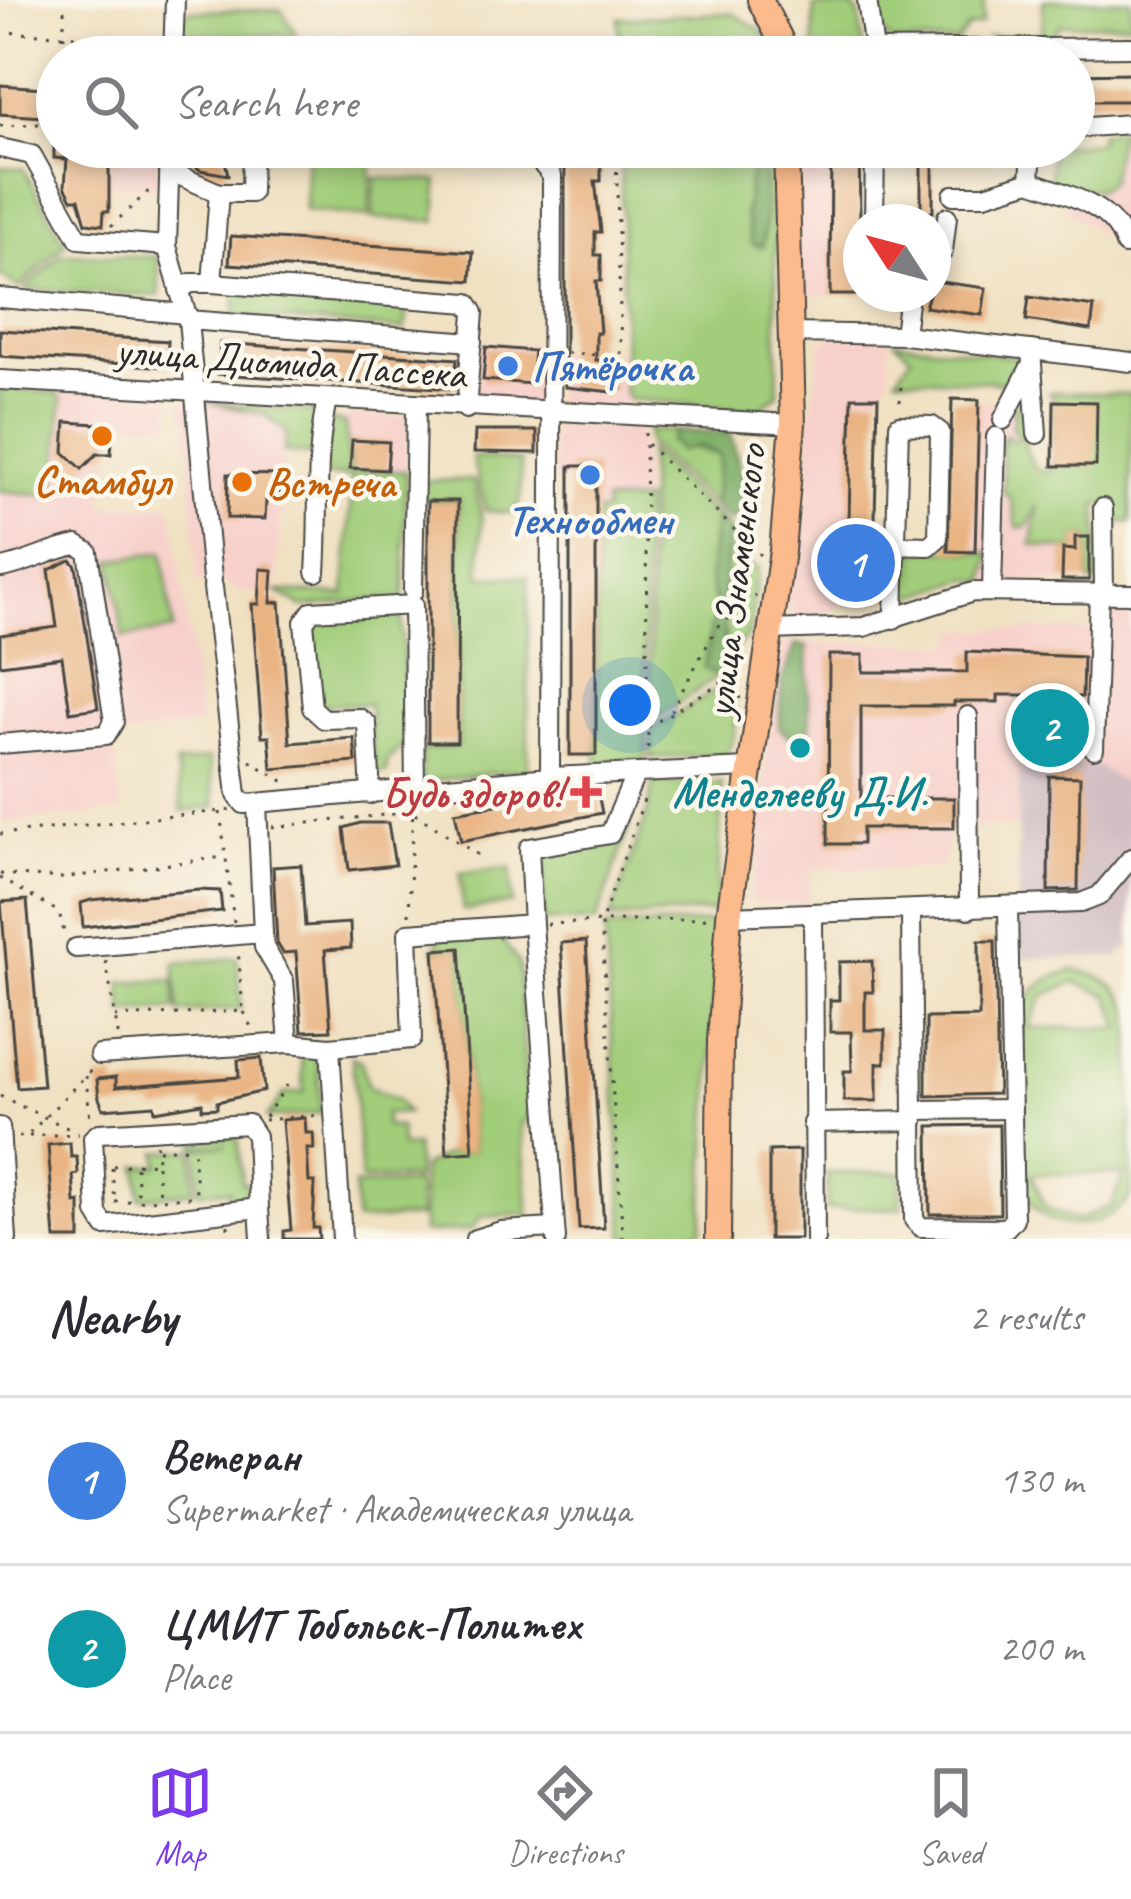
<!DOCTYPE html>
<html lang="en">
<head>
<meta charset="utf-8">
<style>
	:root { --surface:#fff; --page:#f7f7f7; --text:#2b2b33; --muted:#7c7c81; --line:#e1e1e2; --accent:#7c3aed }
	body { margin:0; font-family:Caveat,sans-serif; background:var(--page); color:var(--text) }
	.compass { position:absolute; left:843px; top:204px; width:108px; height:108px; border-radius:50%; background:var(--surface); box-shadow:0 6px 18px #0003; rotate:306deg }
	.you { position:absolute; left:630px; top:705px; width:42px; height:42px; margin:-30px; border:9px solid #fff; border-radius:50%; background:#1a73e8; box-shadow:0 0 0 18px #1a73e833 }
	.badge { display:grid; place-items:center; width:78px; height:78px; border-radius:50%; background:var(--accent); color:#fff; font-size:39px; font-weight:700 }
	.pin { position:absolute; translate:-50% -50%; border:6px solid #fff; box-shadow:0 3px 12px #0006 }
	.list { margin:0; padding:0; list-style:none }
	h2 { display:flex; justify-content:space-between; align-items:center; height:156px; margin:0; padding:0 48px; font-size:51px }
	h2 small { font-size:39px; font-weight:400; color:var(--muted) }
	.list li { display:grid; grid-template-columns:78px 1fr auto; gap:36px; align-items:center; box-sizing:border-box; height:168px; padding:0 48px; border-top:3px solid var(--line) }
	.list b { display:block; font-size:45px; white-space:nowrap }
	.list p { margin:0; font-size:39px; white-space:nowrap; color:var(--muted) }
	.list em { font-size:39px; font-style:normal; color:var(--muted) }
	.icon { flex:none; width:66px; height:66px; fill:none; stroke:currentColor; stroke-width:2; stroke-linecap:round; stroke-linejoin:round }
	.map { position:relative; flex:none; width:1131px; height:1239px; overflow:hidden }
	.search { position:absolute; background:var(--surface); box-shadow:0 6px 18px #0003; left:36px; right:36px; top:36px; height:132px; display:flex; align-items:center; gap:30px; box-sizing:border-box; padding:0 42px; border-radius:66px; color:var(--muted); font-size:45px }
	.sheet { height:492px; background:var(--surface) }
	nav { display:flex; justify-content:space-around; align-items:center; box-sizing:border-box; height:168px; border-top:3px solid var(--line); background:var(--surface); font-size:33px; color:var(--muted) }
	nav a { display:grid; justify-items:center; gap:6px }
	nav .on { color:var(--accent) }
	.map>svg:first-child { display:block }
	.built { fill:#f7d0ca }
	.industrial { fill:#d2bec2 }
	.green { fill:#a2cd7a; stroke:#667c52; stroke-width:3; fill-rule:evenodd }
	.forest { fill:#81b06a; stroke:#566e4a; stroke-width:3 }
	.building { fill:#e9b382 }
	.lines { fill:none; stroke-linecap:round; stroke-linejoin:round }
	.minor-casing { stroke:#494642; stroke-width:22 }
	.major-casing { stroke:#494642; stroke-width:28 }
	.path { stroke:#494642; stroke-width:3; stroke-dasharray:3 9; stroke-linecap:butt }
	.minor { stroke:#fff; stroke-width:18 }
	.major { stroke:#fbbb8d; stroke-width:24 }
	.shop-dot { fill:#3f7fe0; stroke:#fbf7ec; stroke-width:4.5 }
	.food-dot { fill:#e8710a; stroke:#fbf7ec; stroke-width:4.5 }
	.culture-dot { fill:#0f9aa8; stroke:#fbf7ec; stroke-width:4.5 }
	.health-dot { fill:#e0444e; stroke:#fbf7ec; stroke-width:4.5 }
	.labels { text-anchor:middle; stroke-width:9; stroke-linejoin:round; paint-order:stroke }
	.street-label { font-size:42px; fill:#2b2b2b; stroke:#fbf7ec }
	.shop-label { font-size:42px; font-weight:bold; fill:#366cbe; stroke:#fbf7ec; text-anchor:start }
	.food-label { font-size:42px; font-weight:bold; fill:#c56008; stroke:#fbf7ec }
	.health-label { font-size:42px; font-weight:bold; fill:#be3a42; stroke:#fbf7ec; text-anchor:end }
	.culture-label { font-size:42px; font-weight:bold; fill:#0d838f; stroke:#fbf7ec }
</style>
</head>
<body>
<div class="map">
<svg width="1131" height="1239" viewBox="0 0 1131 1239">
	<rect width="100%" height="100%" fill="#fbf7ec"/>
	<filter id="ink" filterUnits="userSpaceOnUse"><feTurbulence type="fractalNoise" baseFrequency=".00833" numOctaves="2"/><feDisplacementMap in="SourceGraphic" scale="24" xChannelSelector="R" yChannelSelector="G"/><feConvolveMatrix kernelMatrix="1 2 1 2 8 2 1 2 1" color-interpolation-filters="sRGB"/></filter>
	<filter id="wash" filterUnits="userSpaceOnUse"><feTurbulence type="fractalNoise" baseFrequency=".004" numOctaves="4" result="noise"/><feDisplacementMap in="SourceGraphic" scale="48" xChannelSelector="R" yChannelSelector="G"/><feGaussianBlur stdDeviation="2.7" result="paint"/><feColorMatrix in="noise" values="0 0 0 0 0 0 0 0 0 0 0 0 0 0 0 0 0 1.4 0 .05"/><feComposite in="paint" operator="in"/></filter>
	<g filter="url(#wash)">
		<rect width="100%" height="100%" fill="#f0e1c3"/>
		<g class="built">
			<polygon points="57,122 57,147 165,147 160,188 107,184 108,161 54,158"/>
			<polygon points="1131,134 1131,256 1064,208 1107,138"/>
			<polygon points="797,147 831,147 830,295 798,296"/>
			<polygon points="835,336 891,339 889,377 878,397 852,397 847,597 831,612 808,619 793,613 787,596 810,503 809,425 822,344"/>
			<polygon points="481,342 542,346 537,408 476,404"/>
			<polygon points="557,350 624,353 624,392 629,399 619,407 554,403"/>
			<polygon points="58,387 170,395 171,422 115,422 103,507 172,506 200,725 112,737 121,811 0,823 0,491 53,492 62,399"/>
			<polygon points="979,400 1014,407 1021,437 1013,441 1006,436 1000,457 1006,477 1002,491 1017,513 1040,500 1063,549 1062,579 1092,582 986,581 989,554 976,553"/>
			<polygon points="207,402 316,412 284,453 276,591 241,593 223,581 197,582 188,425 179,403"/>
			<polygon points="346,414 407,418 406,471 346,468"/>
			<polygon points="553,426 634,429 640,434 644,501 605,502 605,511 596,512 595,466 571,466 570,480 554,481"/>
			<polygon points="1106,611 1131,612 1131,787 1099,769 1018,766 1017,827 947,828 947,856 937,869 811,868 808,905 750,901 781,643 954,644 955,629 1103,631"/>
		</g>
		<polygon class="industrial" points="1018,766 1099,767 1131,787 1131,945 1117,957 1022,958 1018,952"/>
		<g class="green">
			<polygon points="880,0 984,0 982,24 968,28 957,42 893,43 881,31"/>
			<polygon points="1043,0 1131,0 1131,23 1060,25 1050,40 986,37 1042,36"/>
			<polygon points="814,7 852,7 859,15 865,57 813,57"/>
			<polygon points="281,10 297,35 178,35 182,17 190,11"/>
			<polygon points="732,13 762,31 772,57 619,57 619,18"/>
			<polygon points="583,44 598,57 479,57 466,46"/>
			<polygon points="1131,129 1131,134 1118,137 1110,181 1098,190 1050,184 1051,147 1098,142 1100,133"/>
			<polygon points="307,147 372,147 369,217 305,210"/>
			<path d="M621,147H754L745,214L752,243L762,246C770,213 762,182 765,147H773L778,394L758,410L629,399L624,392Z"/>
			<polygon points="0,167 23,168 65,243 19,288 0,275"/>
			<polygon points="375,178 438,181 436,221 373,218"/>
			<polygon points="62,254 158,257 159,296 25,289"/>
			<polygon points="236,290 408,304 405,330 234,316"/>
			<polygon points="895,341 1020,357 1021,378 1016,383 897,377 911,356"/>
			<polygon points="0,388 56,393 62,399 56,487 48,495 0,491"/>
			<path d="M1049,392L1131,394V522H1113L1114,504H1097L1100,579L1095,582L1089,580V537H1076L1075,550L1032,545L1038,505L1027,527H1017L1011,498L1002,491C1008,471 995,455 1005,435L1013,441L1020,437L1012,430L1014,407L1028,397L1025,447L1034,468L1047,472L1053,465L1054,401Z"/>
			<polygon points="207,402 316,412 315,455 284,452 287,433 266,415"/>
			<polygon points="329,420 345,423 350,472 406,471 404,597 302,607 276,591 345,595 352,477 323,475"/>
			<polygon points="648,430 676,431 670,441 719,455 714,506 648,443"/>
			<polygon points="648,450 716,516 709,574 715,607 704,668 718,676 651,722"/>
			<polygon points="472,457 521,461 520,503 510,513 486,511"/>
			<polygon points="466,480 474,481 482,519 480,576 528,577 528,769 422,782 422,750 458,746 459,500 422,499 422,481"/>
			<polygon points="644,501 646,759 597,764 597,512 605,511 604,502"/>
			<polygon points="729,529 745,544 743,563 758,568 749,635 726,658 723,601"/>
			<polygon points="928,549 990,553 986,581 967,579 905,599 909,553"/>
			<polygon points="163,552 173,630 123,637 112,560"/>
			<polygon points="401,614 406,743 387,761 387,772 375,773 369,704 319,705 311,618"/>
			<path d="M726,684C735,707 742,730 726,754L651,758V730Z"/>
			<polygon points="209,759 215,807 182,811 176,764"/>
			<polygon points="653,782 722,783 717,911 610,919 647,814"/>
			<polygon points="644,784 596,922 543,921 545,859 550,852 617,836 635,790"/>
			<polygon points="510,868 512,903 463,910 460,873"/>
			<polygon points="720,922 702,1229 686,1239 625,1239 605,928"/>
			<polygon points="499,935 519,964 526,1088 536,1088 537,1119 521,1122 529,1214 480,1217 472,1230 423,1233 422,1167 447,1154 473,1151 460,949 434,950 442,936"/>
			<polygon points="237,958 241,1008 179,1013 175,963"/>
			<path d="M1075,970C1103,975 1121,985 1131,1012V1196C1096,1239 1032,1236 1019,1174L1022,1007C1036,984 1049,976 1075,970ZM1075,982L1108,995L1122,1028H1029L1043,996ZM1032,1174H1124L1111,1206L1078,1220L1045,1207Z"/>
			<polygon points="174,980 176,1009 124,1013 122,983"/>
			<polygon points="317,1049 321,1113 267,1118 284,1094 304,1092 301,1050"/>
			<polygon points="352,1057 361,1061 368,1086 397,1100 407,1113 385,1114 386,1127 400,1127 401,1147 415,1146 417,1178 361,1180"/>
			<polygon points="238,1136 242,1183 248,1184 248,1194 230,1205 229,1190 199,1192 196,1148 227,1145 196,1146 196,1139"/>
			<polygon points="192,1149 194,1191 140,1198 138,1166 159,1165 158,1152"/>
			<polygon points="900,1172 901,1208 827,1209 827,1173"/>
			<polygon points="417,1183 419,1217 356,1221 354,1186"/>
		</g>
		<g class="forest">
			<polygon points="204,44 384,45 396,57 211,57"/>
			<path d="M754,147H765C762,182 769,212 762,247L752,244L745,214Z"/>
			<polygon points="676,431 730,433 744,480 743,512 730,521 714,506 719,455 697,446 680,451 670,441"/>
			<polygon points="716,516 729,529 723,601 726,670 718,676 704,668 715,607 709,574"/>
			<polygon points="796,644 807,647 810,734 792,738 779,728 782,681"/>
		</g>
		<g id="blocks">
			<g class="building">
				<polygon points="1131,73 1131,101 1074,101 1074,74"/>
				<polygon points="0,85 57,89 57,118 0,114"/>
				<polygon points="54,147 122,147 121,162 109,161 109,211 104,211 103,225 86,223 79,199 72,199 65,186 67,159 54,158"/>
				<polygon points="194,147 222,147 228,175 200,170 194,165"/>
				<polygon points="565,147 595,147 595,154 601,154 601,181 595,181 601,232 595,232 595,255 601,255 601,281 596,281 600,333 596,333 596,360 614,361 613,392 565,387"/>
				<polygon points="831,147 859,147 861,295 830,295"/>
				<rect x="921" y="147" width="12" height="65"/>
				<polygon points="231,236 473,252 471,281 229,264"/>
				<polygon points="933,281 986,288 982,315 925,307"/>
				<polygon points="1029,297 1094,307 1091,330 1026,320"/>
				<polygon points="0,330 168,341 167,367 0,356"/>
				<polygon points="220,343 457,359 454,389 218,374"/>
				<polygon points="486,347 534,351 531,384 483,380"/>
				<polygon points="852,397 878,397 873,597 847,597"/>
				<polygon points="952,399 979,400 975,552 948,551"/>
				<polygon points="1054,401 1097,402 1096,466 1053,466"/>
				<polygon points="66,422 113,425 111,454 97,454 82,469 64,452"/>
				<polygon points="475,431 537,431 537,453 474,452"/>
				<polygon points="352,440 389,442 387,470 350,468"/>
				<rect x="570" y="466" width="26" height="289"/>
				<polygon points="228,474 280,475 280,501 266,501 265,519 227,518"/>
				<polygon points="428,501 458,501 457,742 428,742"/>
				<polygon points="1075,537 1089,537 1089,580 1062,580 1063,549 1075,550"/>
				<polygon points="71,560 76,566 98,708 70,712 62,657 0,665 0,635 57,627 49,570"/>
				<polygon points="261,569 273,570 271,603 280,602 290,743 354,738 356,762 272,769 269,736 262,736 252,604 259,604"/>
				<polygon points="967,652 1083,657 1082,697 1067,697 1067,755 1032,755 1032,695 998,695 998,702 954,702 954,706 861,706 861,798 954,798 954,828 862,828 862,844 828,844 829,655 863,655 863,672 967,672"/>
				<polygon points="1049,776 1080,777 1078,890 1048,891"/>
				<polygon points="597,788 602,813 461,841 455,812"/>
				<polygon points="360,823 388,823 395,865 349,870 344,828"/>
				<polygon points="301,865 305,926 350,923 351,948 325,950 331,1030 302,1031 296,952 283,953 277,943 273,867"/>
				<polygon points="199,890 220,891 222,911 83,927 81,903 91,900"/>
				<polygon points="27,900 43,1086 17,1088 1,902"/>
				<polygon points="586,941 604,1228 579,1229 561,943"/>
				<polygon points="979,941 995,941 998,1094 926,1096 926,1018 979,1017"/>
				<polygon points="460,948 473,1152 447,1154 434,950"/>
				<polygon points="872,961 873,992 865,992 865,1030 885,1030 885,1063 877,1063 877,1101 844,1101 844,1071 852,1071 851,1032 830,1032 830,1000 839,1000 839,962"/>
				<polygon points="261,1058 264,1091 217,1102 217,1108 202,1109 202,1103 155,1111 154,1105 103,1109 99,1098 97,1079 116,1077 116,1087 239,1077 238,1060"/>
				<polygon points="305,1118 306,1133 313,1133 314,1149 307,1149 309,1182 315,1182 313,1228 318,1228 319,1239 284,1239 284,1231 291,1230 282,1120"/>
				<polygon points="999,1125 1000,1214 930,1214 929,1126"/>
				<polygon points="70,1143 71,1157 77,1157 78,1174 73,1175 75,1203 80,1202 80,1239 55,1239 48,1145"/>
				<polygon points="800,1150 800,1239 769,1239 769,1151"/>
			</g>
		</g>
	</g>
	<g filter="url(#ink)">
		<use href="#blocks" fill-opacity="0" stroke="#494642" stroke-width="3"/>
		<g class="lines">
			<defs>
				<g id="minor">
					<polyline points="867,0 875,57"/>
					<polyline points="875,50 1131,47"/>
					<polyline points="173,57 175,0"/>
					<polyline points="1074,128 1131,124"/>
					<polyline points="170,147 167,246 188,320 212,579"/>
					<polyline points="475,147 537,158 552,176 550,777"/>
					<path d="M1032,147L1030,181C1064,193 1115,206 1125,245"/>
					<polyline points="0,148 32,155 79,239 167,246"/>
					<polyline points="169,171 219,193 251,193 252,147"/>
					<polyline points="953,195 985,195 1030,181"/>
					<polyline points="874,222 875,147"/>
					<polyline points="933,255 943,251 947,217"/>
					<polyline points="212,283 468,303 474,313 466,409"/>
					<polyline points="179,290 191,283 212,283 219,193"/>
					<polyline points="0,298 187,314"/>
					<polyline points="188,320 472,342"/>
					<polyline points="792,333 904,335 1131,362"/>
					<polyline points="904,335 909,294"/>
					<polyline points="1031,350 1037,434"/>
					<polyline points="0,380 793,424"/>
					<polyline points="1003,420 1029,369"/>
					<polyline points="1103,508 1104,593"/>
					<path d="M316,572C320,515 314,457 327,400"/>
					<polyline points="213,587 237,795 244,804 550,777 748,768"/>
					<polyline points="413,591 416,407"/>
					<polyline points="992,591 996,437"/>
					<polyline points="894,619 899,425 932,426 940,432 938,538 929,546 895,545"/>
					<polyline points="768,630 864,627 973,592 1131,594"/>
					<polyline points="968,716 969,909"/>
					<path d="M0,744L106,735L114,722L88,552L77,545C49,550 29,563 2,568"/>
					<polyline points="1094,749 1099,593"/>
					<polyline points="371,794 367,724 359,718 324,719 312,708 304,622 312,611 413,605 415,792"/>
					<polyline points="257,804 263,933"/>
					<polyline points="911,911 914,1220 921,1227 1006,1228 1014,1219 1008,908"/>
					<polyline points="813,914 815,1239"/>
					<polyline points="729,916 1081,903 1099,896 1131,858"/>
					<polyline points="533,924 556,1239"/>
					<polyline points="76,948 263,933 264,947 284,981 289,1043 330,1047 342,1239"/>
					<polyline points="330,1047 412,1039 408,933 533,924 529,848 610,834 636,773"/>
					<polyline points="99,1055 289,1043"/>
					<polyline points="914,1110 1012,1109"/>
					<polyline points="812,1123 914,1121"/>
					<polyline points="0,1127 7,1239"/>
					<polyline points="259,1208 256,1136 248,1124 99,1133 93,1138 97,1213 105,1226 259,1208 261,1239"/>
					<polyline points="475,1239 501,1231 554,1228"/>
				</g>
				<g id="major">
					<polyline points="760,0 780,39 782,57"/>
					<polyline points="718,1239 720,1041 729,916 782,551 793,424 786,147"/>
				</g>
			</defs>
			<use href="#minor" class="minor-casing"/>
			<use href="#major" class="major-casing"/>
			<g class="path">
				<polyline points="64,10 64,57"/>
				<polyline points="0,32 155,40"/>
				<polyline points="114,38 122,57"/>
				<polyline points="593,40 610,57"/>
				<polyline points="614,40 615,57"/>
				<polyline points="101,57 113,40"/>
				<polyline points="461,57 461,41"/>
				<polyline points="0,126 57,123"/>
				<polyline points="616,147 622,397"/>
				<polyline points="111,226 152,188"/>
				<polyline points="567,353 617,356"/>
				<polyline points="900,402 901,383"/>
				<polyline points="645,433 648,754"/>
				<polyline points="647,444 760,555"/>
				<polyline points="671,711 717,627 756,596"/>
				<polyline points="648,727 732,676 740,699"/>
				<polyline points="250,761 288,784"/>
				<polyline points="220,812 234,922"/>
				<polyline points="272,827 412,812 478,855"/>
				<polyline points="0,834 231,810"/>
				<polyline points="0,874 62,878 224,857"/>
				<polyline points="0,878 59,912 65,936"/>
				<polyline points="409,915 413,805"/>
				<polyline points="547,924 711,918"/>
				<polyline points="106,961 119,1040"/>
				<polyline points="244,1012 253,1031"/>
				<polyline points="115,1017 243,1011 238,949"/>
				<polyline points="86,1076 90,1120"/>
				<polyline points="0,1096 76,1132"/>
				<polyline points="265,1117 288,1084"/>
				<polyline points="264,1120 320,1115"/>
				<polyline points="29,1136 79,1134"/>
				<polyline points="19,1137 27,1136 94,1067"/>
				<polyline points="158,1150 190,1148"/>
				<polyline points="157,1165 159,1197"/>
				<polyline points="113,1166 157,1163 156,1144"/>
				<polyline points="136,1167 138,1199"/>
				<polyline points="112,1168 115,1201"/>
				<polyline points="115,1202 191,1197 196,1192 193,1145"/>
				<polyline points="228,1225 228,1239"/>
				<polyline points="623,1239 601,923 646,794"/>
			</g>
			<use href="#minor" class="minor"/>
			<use href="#major" class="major"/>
		</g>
	</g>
	<g class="shop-dot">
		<circle cx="508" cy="366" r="12"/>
		<circle cx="590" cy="475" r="12"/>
	</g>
	<g class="food-dot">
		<circle cx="102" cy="436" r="12"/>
		<circle cx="242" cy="482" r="12"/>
	</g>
	<circle class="culture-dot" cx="800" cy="748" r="12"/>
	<path class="health-dot" d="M580 774h12v12h12v12h-12v12h-12v-12h-12v-12h12z"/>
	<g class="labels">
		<g class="street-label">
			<text transform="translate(291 361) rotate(4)" y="15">улица Диомида Пассека</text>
			<text transform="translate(734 581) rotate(-83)" y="15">улица Знаменского</text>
		</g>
		<g class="shop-label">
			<text x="532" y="381">Пятёрочка</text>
			<text x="590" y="534" text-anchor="middle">Технообмен</text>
		</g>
		<g class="food-label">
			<text x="102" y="495">Стамбул</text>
			<text x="266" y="497" text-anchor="start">Встреча</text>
		</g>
		<g class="health-label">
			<text x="562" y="807">Будь здоров!</text>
		</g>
		<g class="culture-label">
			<text x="800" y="807">Менделееву Д.И.</text>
		</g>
	</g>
</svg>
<svg class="compass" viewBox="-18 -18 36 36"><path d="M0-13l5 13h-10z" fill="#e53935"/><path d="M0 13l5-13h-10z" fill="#7c7c81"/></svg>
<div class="you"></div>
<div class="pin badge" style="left:856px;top:563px;background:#3f7fe0">1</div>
<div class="pin badge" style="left:1050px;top:728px;background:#0f9aa8">2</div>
<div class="search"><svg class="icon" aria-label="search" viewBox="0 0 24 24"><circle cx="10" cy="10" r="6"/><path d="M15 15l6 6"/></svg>Search here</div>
</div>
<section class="sheet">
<h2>Nearby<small>2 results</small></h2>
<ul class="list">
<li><span class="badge" style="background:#3f7fe0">1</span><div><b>Ветеран</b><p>Supermarket · Академическая улица</p></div><em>130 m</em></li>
<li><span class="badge" style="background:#0f9aa8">2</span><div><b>ЦМИТ Тобольск-Политех</b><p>Place</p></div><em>200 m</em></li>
</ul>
</section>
<nav>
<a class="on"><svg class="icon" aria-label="map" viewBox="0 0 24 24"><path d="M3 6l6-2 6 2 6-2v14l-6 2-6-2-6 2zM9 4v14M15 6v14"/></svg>Map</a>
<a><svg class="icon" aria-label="directions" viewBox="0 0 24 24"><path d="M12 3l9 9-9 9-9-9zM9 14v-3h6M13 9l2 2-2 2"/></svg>Directions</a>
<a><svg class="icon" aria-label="saved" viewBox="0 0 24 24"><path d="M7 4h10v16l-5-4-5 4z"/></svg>Saved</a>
</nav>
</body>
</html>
